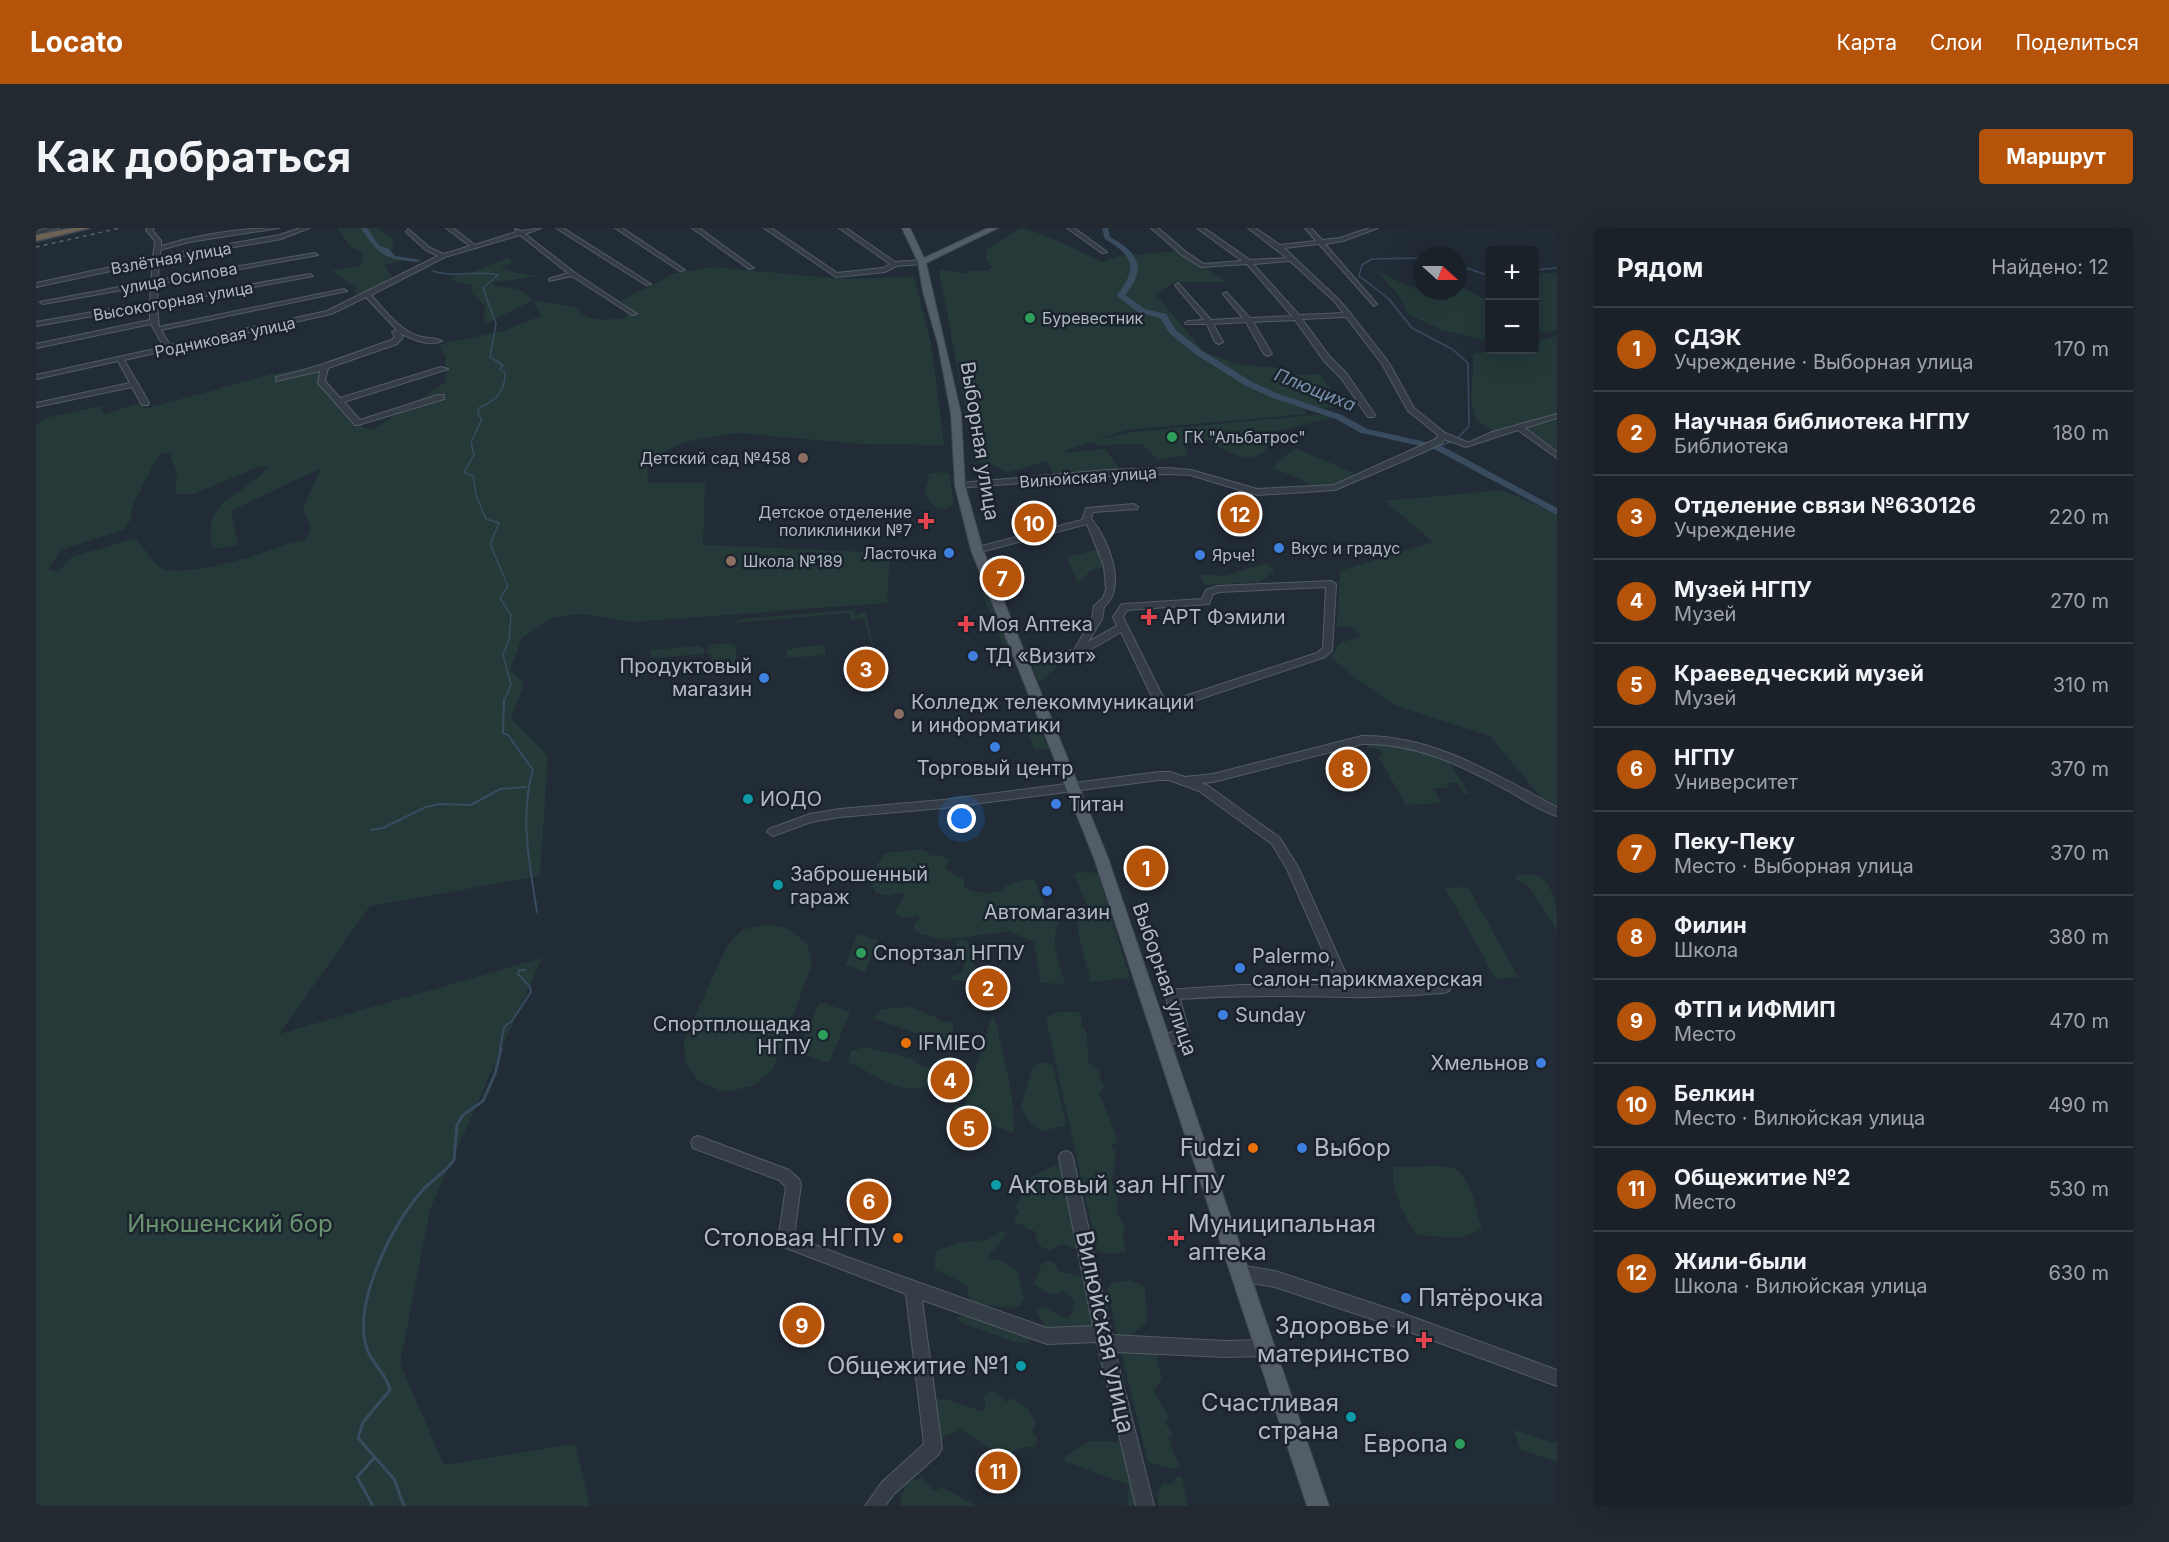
<!DOCTYPE html>
<html lang="ru">
<head>
<meta charset="utf-8">
<style>
	:root { --surface:#1a2129; --page:#232931; --text:#f1f3f6; --muted:#9fa3a8; --line:#383e46; --accent:#b45309 }
	body { margin:0; font-family:Inter,sans-serif; background:var(--page); color:var(--text) }
	.controls { position:absolute; right:18px; top:18px; display:grid; overflow:hidden; border-radius:6px; box-shadow:0 6px 24px #0002 }
	.controls button { width:54px; height:54px; display:grid; place-items:center; padding:0; border:0; border-bottom:2px solid var(--line); background:var(--surface); color:var(--text); font:30px sans-serif }
	.compass { position:absolute; left:1377px; top:18px; width:54px; height:54px; border-radius:50%; background:var(--surface); box-shadow:0 6px 24px #0002; rotate:111deg }
	.you { position:absolute; left:926px; top:591px; width:21px; height:21px; margin:-15px; border:4px solid #fff; border-radius:50%; background:#1a73e8; box-shadow:0 0 0 9px #1a73e833 }
	.badge { display:grid; place-items:center; width:39px; height:39px; border-radius:50%; background:var(--accent); color:#fff; font-size:20px; font-weight:700 }
	.pin { position:absolute; translate:-50% -50%; border:3px solid #fff; box-shadow:0 2px 6px #0006 }
	.list { margin:0; padding:0; list-style:none }
	h2 { display:flex; justify-content:space-between; align-items:center; height:78px; margin:0; padding:0 24px; font-size:26px }
	h2 small { font-size:20px; font-weight:400; color:var(--muted) }
	.list li { display:grid; grid-template-columns:39px 1fr auto; gap:18px; align-items:center; box-sizing:border-box; height:84px; padding:0 24px; border-top:2px solid var(--line) }
	.list b { display:block; font-size:22px; white-space:nowrap }
	.list p { margin:0; font-size:20px; white-space:nowrap; color:var(--muted) }
	.list em { font-size:20px; font-style:normal; color:var(--muted) }
	.map { position:relative; flex:none; width:1521px; height:1278px; overflow:hidden; border-radius:6px }
	header { display:flex; align-items:center; gap:36px; box-sizing:border-box; height:84px; padding:0 30px; background:var(--accent); color:#fff }
	header strong { font-size:28px }
	nav { display:flex; gap:33px; margin-inline-start:auto; font-size:21px }
	.intro { display:flex; align-items:center; justify-content:space-between; box-sizing:border-box; height:144px; padding:0 36px }
	h1 { margin:0; font-size:42px }
	.button { padding:15px 27px; border-radius:6px; background:var(--accent); color:#fff; font-size:21px; font-weight:700 }
	main { display:flex; gap:36px; padding:0 36px }
	aside { flex:1; background:var(--surface); border-radius:6px; box-shadow:0 6px 24px #0002 }
	.map>svg:first-child { display:block }
	.green { fill:#253939; fill-rule:evenodd }
	.lines { fill:none; stroke-linecap:round; stroke-linejoin:round }
	.stream-far2 { stroke:#384b5f; stroke-width:1.5 }
	.stream-far1 { stroke:#384b5f; stroke-width:2 }
	.stream { stroke:#384b5f; stroke-width:3 }
	.river { fill:#384b5f; fill-rule:evenodd }
	.minor-casing { stroke:#535c65; stroke-width:2 }
	.major-casing { stroke:#3e4751; stroke-width:2 }
	.highway-casing { stroke:#404952; stroke-width:3 }
	.minor { fill:#353e47; fill-rule:evenodd }
	.major { fill:#535d67; fill-rule:evenodd }
	.highway { fill:#6d6153; fill-rule:evenodd }
	.rail { stroke:#57626e; stroke-width:1.5; stroke-dasharray:4 4; stroke-linecap:butt }
	.leisure-dot { fill:#2e9e5b; stroke:#1b232c; stroke-width:2 }
	.education-dot { fill:#8d6e63; stroke:#1b232c; stroke-width:2 }
	.health-dot { fill:#e0444e; stroke:#1b232c; stroke-width:2 }
	.shop-dot { fill:#3f7fe0; stroke:#1b232c; stroke-width:2 }
	.culture-dot { fill:#0f9aa8; stroke:#1b232c; stroke-width:2 }
	.food-dot { fill:#e8710a; stroke:#1b232c; stroke-width:2 }
	.labels { text-anchor:middle; stroke-width:5; stroke-linejoin:round; paint-order:stroke }
	.far-street-label { font-size:16px; fill:#b0b9c4; stroke:#1b232c }
	.far-poi-label { font-size:16px; fill:#b0b9c4; stroke:#1b232c; text-anchor:start }
	.far-water-label { font-size:18px; font-style:italic; fill:#7991aa; stroke:#1b232c }
	.street-label { font-size:20px; fill:#b0b9c4; stroke:#1b232c }
	.poi-label { font-size:20px; fill:#b0b9c4; stroke:#1b232c; text-anchor:start }
	.near-poi-label { font-size:24px; fill:#b0b9c4; stroke:#1b232c; text-anchor:end }
	.near-park-label { font-size:24px; fill:#699370; stroke:#1b232c }
	.near-street-label { font-size:24px; fill:#b0b9c4; stroke:#1b232c }
</style>
</head>
<body>
<header>
<strong>Locato</strong>
<nav><a>Карта</a><a>Слои</a><a>Поделиться</a></nav>
</header>
<div class="intro"><h1>Как добраться</h1><a class="button">Маршрут</a></div>
<main>
<div class="map">
<svg width="1521" height="1278" viewBox="0 0 1521 1278">
	<rect width="100%" height="100%" fill="#222c37"/>
	<g class="green">
		<polygon points="301,0 343,0 358,12 355,25 364,33 348,37 356,48 333,64 318,66 320,60 296,43 324,38 327,26 315,19"/>
		<path d="M985,0C996,0 1052,27 1066,34L1083,28L1146,23L1190,54H1138L1120,67L1168,124L1201,136L1242,140L1253,147L1283,146L1310,180L1268,179L1270,186L1089,202L1061,212L1096,204L1290,186L1295,190L1236,204L1147,215L1152,227L1122,232L1106,216L1062,217L1057,213L1030,222L1031,225L1069,221L1084,241L1019,247L1010,233L971,245L956,236L939,234L903,42C913,42 924,46 933,45V43H951L956,38L950,33V22Z"/>
		<path d="M472,30L477,34L465,39C474,45 490,46 502,48L456,55L458,58L483,61L497,72L452,95L448,94L449,78L435,64L437,57L415,52L416,48L437,44Z"/>
		<path d="M677,39L806,51L878,49L895,116L908,217L827,216L701,205L648,214L613,232L611,255H669L667,317L854,325L851,375L597,394L544,386L516,390L486,410L474,442L488,456L475,491L512,528L504,648L334,678L243,806L506,730L394,981L364,1136L408,1237L539,1216L554,1278H0V198L9,190L65,178L68,186L105,175L109,181L236,146L289,137L285,153L327,199L336,202L410,154L409,128L402,117L467,103L505,88L498,73L539,79C551,95 571,92 589,90L592,85L586,72L639,45ZM134,225L141,248L139,266H158L224,238L226,240L232,239C205,271 166,269 176,321L202,317L195,283L285,240L267,280L275,300L269,313C257,312 250,317 238,321C217,329 143,351 124,339C115,333 107,318 100,310L36,329L22,344L12,341L27,321L89,301L96,289L95,281L123,226Z"/>
		<path d="M1342,44C1358,49 1368,60 1386,60V63H1422V57L1453,74V113L1406,102L1372,86L1364,69Z"/>
		<polygon points="1504,45 1521,45 1521,102 1499,106 1499,47"/>
		<polygon points="1521,108 1521,225 1482,196 1457,203 1439,191 1435,170 1438,126 1459,122 1498,122 1499,113"/>
		<path d="M1231,208L1237,210C1223,240 1201,229 1177,216L1180,213L1205,215Z"/>
		<polygon points="1259,220 1318,245 1319,248 1297,257 1275,258 1266,251 1236,240"/>
		<path d="M906,244L913,246L918,276L912,280L901,281C884,260 890,269 893,246Z"/>
		<polygon points="1467,262 1521,286 1521,577 1505,569 1454,508 1361,478 1315,447 1295,429 1304,415 1325,408 1316,398 1301,399 1304,343 1397,314 1349,273"/>
		<polygon points="1062,321 1068,339 1055,342 1042,356 1031,329"/>
		<polygon points="1230,335 1239,343 1223,354 1168,357 1164,346 1189,348"/>
		<polygon points="946,365 951,365 978,427 976,430 973,431"/>
		<polygon points="816,382 820,386 818,389 829,383 838,420 836,422 816,424 836,419 828,391 815,392 813,385 698,395 703,391"/>
		<polygon points="694,415 699,417 702,447 697,447 694,430 676,434 675,426 671,425 674,417"/>
		<polygon points="789,417 789,427 750,430 751,423 763,419"/>
		<polygon points="663,418 669,422 667,426 615,430 615,422"/>
		<polygon points="1015,430 1022,438 1006,452 1002,453 995,433"/>
		<polygon points="994,493 1005,494 1007,499 1004,501 1010,517 1015,519 1014,521 998,521 989,496"/>
		<polygon points="1356,514 1411,532 1433,565 1429,566 1421,554 1412,555 1414,559 1397,561 1406,575 1370,577 1342,528 1347,527 1344,521 1331,520 1332,515"/>
		<path d="M887,621L895,628L901,627L915,632L909,640L928,652V659C940,667 952,665 966,663C969,656 991,649 999,652L1009,679L1025,689C1012,711 1023,733 1029,756L1005,755L998,714L973,703L908,712L884,706L878,701V696L884,691L881,688L872,690L862,688L859,681L869,668L867,664L852,668L840,665L833,652L848,625Z"/>
		<polygon points="1054,644 1062,646 1093,747 1090,750 1055,754 1042,705 1042,690 1054,686 1038,645"/>
		<path d="M1496,646C1521,653 1521,682 1521,703L1492,657L1483,654L1480,650L1481,647Z"/>
		<polygon points="1432,659 1482,749 1460,751 1409,660"/>
		<polygon points="731,696 754,701 771,716 776,736 737,841 717,858 688,864 662,853 649,833 648,812 691,718 706,702"/>
		<polygon points="822,706 842,712 829,744 809,737"/>
		<polygon points="929,712 933,715 932,720 938,725 935,728 939,733 937,754 916,752 917,747 926,745 929,733 921,723 920,713"/>
		<polygon points="784,774 814,784 793,835 762,825"/>
		<polygon points="874,779 901,790 907,795 914,793 918,799 915,817 836,790 846,781"/>
		<polygon points="1024,784 1042,784 1046,788 1045,798 1051,805 1052,835 1063,843 1064,851 1069,858 1063,865 1080,907 1081,914 1074,917 1080,923 1078,944 1075,951 1082,972 1080,984 1089,998 1087,1012 1090,1024 1078,1026 1061,1023 1010,791 1013,787"/>
		<path d="M956,788C964,798 962,803 964,814C972,845 979,873 978,905L917,884L919,877L928,879Z"/>
		<path d="M829,819L877,831L884,838H891L897,844L898,854C869,874 839,845 812,834L815,823Z"/>
		<polygon points="1004,834 1017,837 1030,897 1007,903 995,897 985,879 997,838"/>
		<polygon points="1029,936 1045,1020 1036,1020 1027,1016 1014,1022 1003,1018 999,1003 991,1002 987,997 979,994 979,988 983,985 980,978 985,968 988,952 1019,937"/>
		<path d="M1394,938C1403,938 1414,937 1422,943C1437,955 1440,984 1446,1001L1425,1010L1382,1007C1370,993 1353,958 1358,939Z"/>
		<polygon points="966,1002 970,1007 951,1030 967,1033 981,1043 988,1070 985,1077 975,1080 937,1075 932,1068 931,1057 898,1041 901,1022 926,1014 952,1012"/>
		<path d="M1013,1033L1019,1035L1022,1043L1047,1049L1046,1059L1055,1065L1061,1089L1056,1098L1018,1104L1009,1098L1000,1083L1007,1079L1031,1091C1041,1081 1041,1070 1027,1063L1015,1067L998,1056L1006,1035Z"/>
		<polygon points="1095,1052 1109,1059 1111,1095 1091,1110 1082,1110 1071,1061 1075,1055"/>
		<polygon points="934,1087 989,1104 993,1110 992,1115 979,1114 924,1094 920,1089"/>
		<polygon points="1105,1122 1123,1128 1121,1132 1126,1151 1117,1163 1133,1189 1128,1194 1136,1204 1135,1208 1130,1209 1136,1214 1134,1218 1144,1237 1137,1241 1112,1234 1085,1123 1101,1127"/>
		<path d="M956,1162L971,1174L975,1170L991,1180L1000,1195L996,1204L1001,1209L1000,1218C994,1221 991,1218 986,1220C981,1221 978,1225 972,1226C953,1228 941,1207 924,1202L909,1208L904,1218L899,1172L910,1171L947,1184L950,1179L948,1168Z"/>
		<polygon points="1478,1202 1519,1215 1521,1213 1521,1233 1484,1222"/>
		<polygon points="1054,1213 1088,1214 1090,1223 1087,1227 1106,1278 1091,1278 1093,1257 1030,1234 1028,1229"/>
		<polygon points="1141,1249 1146,1249 1152,1278 1123,1278 1120,1268 1127,1255 1135,1256"/>
		<polygon points="886,1250 898,1263 906,1259 940,1278 866,1278 864,1269 872,1254"/>
	</g>
	<g class="lines">
		<g class="stream-far2">
			<polyline points="1386,30 1336,31 1326,37 1323,48 1353,71 1376,100 1416,121 1432,135 1433,198 1421,211"/>
			<polyline points="1422,37 1454,48"/>
			<polyline points="1498,42 1521,40"/>
			<path d="M397,43C419,51 440,41 462,47L447,60L460,96L454,129L467,137L464,141L469,145C469,165 460,172 443,180L442,187L446,191L435,214L438,227L428,244L437,248L440,267L450,291L463,295L454,316L472,358L464,370L475,387L473,412L467,427L475,456L468,473"/>
			<polyline points="1401,219 1416,213"/>
		</g>
		<g class="stream-far1">
			<path d="M468,471L467,505L472,507L497,542C483,587 494,638 501,684"/>
			<polyline points="335,602 347,600 390,579 404,576 435,577 464,561 490,559"/>
			<polyline points="464,822 468,799 476,793 495,764 494,759 482,746 483,742 489,742"/>
		</g>
		<g class="stream">
			<polyline points="337,1278 321,1249 339,1229"/>
			<path d="M368,1278L358,1251L322,1210L327,1194L354,1162C351,1145 333,1135 329,1114C320,1069 356,998 385,964C395,952 409,945 418,932L421,897L427,887L447,873L459,846L465,821"/>
		</g>
		<g class="river">
			<path d="M325,0H331L343,18L353,21L359,28L385,32L381,34C349,31 342,27 325,0Z"/>
			<path d="M1066,0H1072L1074,9C1102,24 1112,40 1089,67L1109,81L1130,86L1140,102L1165,122L1216,154L1243,166L1306,187L1331,201L1404,217L1521,280V287L1398,221L1325,205L1300,191L1237,170L1210,158L1159,126L1134,106L1124,90L1103,85L1082,69L1081,67C1102,40 1098,28 1069,11Z"/>
		</g>
		<defs>
			<g id="minor">
				<polygon points="13,0 23,0 0,7 0,3"/>
				<path d="M112,0H118L116,2L125,13V18C162,7 204,0 243,0L153,14L124,22V28L244,7L264,0H273L245,11L123,32L122,52L279,25L282,27L122,56L121,73L274,46L277,48L121,77L123,99L308,61L311,63L125,102L134,117L291,83L402,28L390,22L370,4L372,1L394,20L408,26L434,18L410,0H417L439,17L480,4L479,1L486,3L505,0L489,6L539,45L601,86L596,87L536,48L513,53V51L532,45L484,7L409,29L335,67C349,82 362,101 382,108C390,111 399,109 406,113C392,119 376,111 364,105L367,109L361,116L292,140L289,153L304,170L405,139L412,141L308,174L324,192L402,167H408V171L322,197H319L282,155L284,143L240,153V149C280,140 316,126 355,112L359,109L356,104L361,102L330,69L295,86L88,132L113,175L112,177H106L96,159L0,179V175L94,155L82,133L0,151V147L128,119L115,96L0,120V116L114,92V78L0,98V94L114,74L115,57L7,76L4,74L115,53L117,34L0,59V55L117,30L119,13L110,2Z"/>
				<polygon points="520,0 527,0 615,56 610,57"/>
				<polygon points="579,0 586,0 649,42 644,43"/>
				<polygon points="656,0 663,0 718,40 713,41"/>
				<polygon points="728,0 735,0 801,45 847,40 854,36 803,0 810,0 859,34 886,32 889,34 886,36 860,38 849,44 800,49"/>
				<polygon points="1031,0 1038,0 1071,24 1066,25"/>
				<path d="M1115,0H1122L1150,24L1168,36L1206,33L1161,0H1168L1214,32L1251,30L1212,0H1219L1244,17L1280,13L1269,0H1275L1286,12L1304,10L1333,0H1342L1307,13L1289,16L1340,75L1341,76L1338,78L1283,16L1248,20L1302,71L1315,86L1353,135L1378,180L1409,205L1431,214H1434L1456,204L1521,186V190L1489,200L1521,224V230L1482,202L1430,219L1408,211L1406,215L1388,224L1299,262L1221,267L1154,247L1132,246L1072,248L921,260V256L924,255L1072,242L1132,240L1155,242L1221,261L1298,257L1400,211L1402,207L1372,183L1346,136L1310,89L1266,91L1294,129L1311,146L1339,187L1338,189H1332L1305,150L1288,133L1259,92L1217,94L1236,126L1232,128L1228,126L1210,94L1177,96L1187,114L1183,116L1179,114L1171,96H1150L1149,95L1152,93L1168,92L1139,57L1142,55L1175,92L1207,90L1187,66L1190,64L1214,90L1256,88L1211,36L1165,39L1146,27ZM1254,33L1298,73L1307,85L1263,87L1217,36Z"/>
				<path d="M1098,276L1102,279L1101,281L1057,284L1055,290C1072,312 1092,358 1068,379L1066,391L1052,414L1081,398L1077,389L1085,377L1088,376L1166,371L1170,362L1182,358L1295,353L1300,356L1296,423L1289,429L1143,478L1119,475L1085,404L1045,427L980,434V430L984,429L1038,422L1056,391L1058,378L1067,370L1070,361L1068,338L1051,296L941,325L936,322L938,320L1046,292L1050,280ZM1290,359L1287,420L1281,425L1143,470L1127,469L1087,389L1091,382L1173,376L1177,366L1183,364Z"/>
				<path d="M1326,508C1398,507 1459,547 1521,579V588C1504,583 1487,571 1471,562C1424,537 1381,515 1326,516L1177,554L1165,555L1171,557L1244,610L1262,639L1315,757L1408,753L1413,755L1415,759L1413,763L1408,765C1376,767 1342,770 1311,769C1255,768 1200,767 1144,771L1154,807L1152,811L1127,819L1122,817L1120,813L1122,809L1139,803L1129,766L1131,762L1204,757H1302L1251,641L1236,616L1163,563L1133,552H1123L907,580L804,589L775,594L737,608L731,604L733,601L774,586L804,581L907,572L1123,544H1134L1149,549L1177,546Z"/>
				<polygon points="662,908 753,942 763,951 765,956 758,1009 808,1028 1011,1100 1057,1098 1023,930 1025,925 1030,923 1035,925 1037,930 1076,1107 1189,1113 1229,1112 1235,1114 1237,1120 1235,1126 1229,1128 1189,1129 1079,1124 1118,1278 1100,1278 1061,1114 1011,1116 886,1072 906,1220 903,1226 858,1266 849,1278 829,1278 846,1254 888,1216 870,1066 745,1018 742,1013 750,959 743,952 657,920 655,915 657,910"/>
				<polygon points="1203,1037 1239,1043 1363,1084 1521,1142 1521,1158 1363,1100 1239,1059 1203,1053 1197,1051 1195,1045 1197,1039"/>
			</g>
			<polygon id="major" points="866,0 874,0 888,30 952,0 962,0 890,35 925,186 929,258 947,322 1072,630 1293,1278 1271,1278 1058,630 935,322 919,258 915,186 902,116 887,64 882,34"/>
			<polygon id="highway" points="37,0 53,0 0,13 0,7"/>
		</defs>
		<use href="#minor" class="minor-casing"/>
		<use href="#major" class="major-casing"/>
		<use href="#highway" class="highway-casing"/>
		<use href="#minor" class="minor"/>
		<use href="#major" class="major"/>
		<use href="#highway" class="highway"/>
		<polyline class="rail" points="0,19 84,0"/>
	</g>
	<g class="leisure-dot">
		<circle cx="994" cy="90" r="6"/>
		<circle cx="1136" cy="209" r="6"/>
		<circle cx="825" cy="725" r="6"/>
		<circle cx="787" cy="807" r="6"/>
		<circle cx="1424" cy="1216" r="6"/>
	</g>
	<g class="education-dot">
		<circle cx="767" cy="230" r="6"/>
		<circle cx="695" cy="333" r="6"/>
		<circle cx="863" cy="486" r="6"/>
	</g>
	<g class="health-dot">
		<path d="M887 284h6v6h6v6h-6v6h-6v-6h-6v-6h6z"/>
		<path d="M1110 380h6v6h6v6h-6v6h-6v-6h-6v-6h6z"/>
		<path d="M927 387h6v6h6v6h-6v6h-6v-6h-6v-6h6z"/>
		<path d="M1137 1001h6v6h6v6h-6v6h-6v-6h-6v-6h6z"/>
		<path d="M1385 1103h6v6h6v6h-6v6h-6v-6h-6v-6h6z"/>
	</g>
	<g class="shop-dot">
		<circle cx="1243" cy="320" r="6"/>
		<circle cx="913" cy="325" r="6"/>
		<circle cx="1164" cy="327" r="6"/>
		<circle cx="937" cy="428" r="6"/>
		<circle cx="728" cy="450" r="6"/>
		<circle cx="959" cy="519" r="6"/>
		<circle cx="1020" cy="576" r="6"/>
		<circle cx="1011" cy="663" r="6"/>
		<circle cx="1204" cy="740" r="6"/>
		<circle cx="1187" cy="787" r="6"/>
		<circle cx="1505" cy="835" r="6"/>
		<circle cx="1266" cy="920" r="6"/>
		<circle cx="1370" cy="1070" r="6"/>
	</g>
	<g class="culture-dot">
		<circle cx="712" cy="571" r="6"/>
		<circle cx="742" cy="657" r="6"/>
		<circle cx="960" cy="957" r="6"/>
		<circle cx="985" cy="1138" r="6"/>
		<circle cx="1315" cy="1189" r="6"/>
	</g>
	<g class="food-dot">
		<circle cx="870" cy="815" r="6"/>
		<circle cx="1217" cy="920" r="6"/>
		<circle cx="862" cy="1010" r="6"/>
	</g>
	<g class="labels">
		<g class="far-street-label">
			<text transform="translate(135 30) rotate(-10)" y="6">Взлётная улица</text>
			<text transform="translate(143 50) rotate(-10)" y="6">улица Осипова</text>
			<text transform="translate(137 73) rotate(-10)" y="6">Высокогорная улица</text>
			<text transform="translate(189 109) rotate(-12)" y="6">Родниковая улица</text>
			<text transform="translate(1052 249) rotate(-4)" y="6">Вилюйская улица</text>
		</g>
		<g class="far-poi-label">
			<text x="1006" y="96">Буревестник</text>
			<text x="1148" y="215">ГК "Альбатрос"</text>
			<text x="755" y="236" text-anchor="end">Детский сад №458</text>
			<text x="876" y="290" text-anchor="end">Детское отделение<tspan x="876" dy="18">поликлиники №7</tspan></text>
			<text x="1255" y="326">Вкус и градус</text>
			<text x="901" y="331" text-anchor="end">Ласточка</text>
			<text x="1176" y="333">Ярче!</text>
			<text x="707" y="339">Школа №189</text>
		</g>
		<g class="far-water-label">
			<text transform="translate(1279 162) rotate(22)" y="6">Плющиха</text>
		</g>
		<g class="street-label">
			<text transform="translate(944 213) rotate(81)" y="7">Выборная улица</text>
			<text transform="translate(1129 751) rotate(71)" y="7">Выборная улица</text>
		</g>
		<g class="poi-label">
			<text x="1126" y="396">АРТ Фэмили</text>
			<text x="942" y="403">Моя Аптека</text>
			<text x="949" y="435">ТД «Визит»</text>
			<text x="716" y="445" text-anchor="end">Продуктовый<tspan x="716" dy="23">магазин</tspan></text>
			<text x="875" y="481">Колледж телекоммуникации<tspan x="875" dy="23">и информатики</tspan></text>
			<text x="959" y="547" text-anchor="middle">Торговый центр</text>
			<text x="724" y="578">ИОДО</text>
			<text x="1032" y="583">Титан</text>
			<text x="754" y="653">Заброшенный<tspan x="754" dy="23">гараж</tspan></text>
			<text x="1011" y="691" text-anchor="middle">Автомагазин</text>
			<text x="837" y="732">Спортзал НГПУ</text>
			<text x="1216" y="735">Palermo,<tspan x="1216" dy="23">салон-парикмахерская</tspan></text>
			<text x="1199" y="794">Sunday</text>
			<text x="775" y="803" text-anchor="end">Спортплощадка<tspan x="775" dy="23">НГПУ</tspan></text>
			<text x="882" y="822">IFMIEO</text>
			<text x="1493" y="842" text-anchor="end">Хмельнов</text>
		</g>
		<g class="near-poi-label">
			<text x="1205" y="928">Fudzi</text>
			<text x="1278" y="928" text-anchor="start">Выбор</text>
			<text x="972" y="965" text-anchor="start">Актовый зал НГПУ</text>
			<text x="1152" y="1004" text-anchor="start">Муниципальная<tspan x="1152" dy="28">аптека</tspan></text>
			<text x="850" y="1018">Столовая НГПУ</text>
			<text x="1382" y="1078" text-anchor="start">Пятёрочка</text>
			<text x="1374" y="1106">Здоровье и<tspan x="1374" dy="28">материнство</tspan></text>
			<text x="973" y="1146">Общежитие №1</text>
			<text x="1303" y="1183">Счастливая<tspan x="1303" dy="28">страна</tspan></text>
			<text x="1412" y="1224">Европа</text>
		</g>
		<g class="near-park-label">
			<text x="194" y="1004">Инюшенский бор</text>
		</g>
		<g class="near-street-label">
			<text transform="translate(1069 1104) rotate(78)" y="8">Вилюйская улица</text>
		</g>
	</g>
</svg>
<div class="controls">
<button>+</button>
<button>−</button>
</div>
<svg class="compass" viewBox="-18 -18 36 36"><path d="M0-13l5 13h-10z" fill="#e53935"/><path d="M0 13l5-13h-10z" fill="#9fa3a8"/></svg>
<div class="you"></div>
<div class="pin badge" style="left:1110px;top:640px">1</div>
<div class="pin badge" style="left:952px;top:760px">2</div>
<div class="pin badge" style="left:830px;top:441px">3</div>
<div class="pin badge" style="left:914px;top:852px">4</div>
<div class="pin badge" style="left:933px;top:900px">5</div>
<div class="pin badge" style="left:833px;top:973px">6</div>
<div class="pin badge" style="left:966px;top:350px">7</div>
<div class="pin badge" style="left:1312px;top:541px">8</div>
<div class="pin badge" style="left:766px;top:1097px">9</div>
<div class="pin badge" style="left:998px;top:295px">10</div>
<div class="pin badge" style="left:962px;top:1243px">11</div>
<div class="pin badge" style="left:1204px;top:286px">12</div>
</div>
<aside>
<h2>Рядом<small>Найдено: 12</small></h2>
<ul class="list">
<li><span class="badge">1</span><div><b>СДЭК</b><p>Учреждение · Выборная улица</p></div><em>170 m</em></li>
<li><span class="badge">2</span><div><b>Научная библиотека НГПУ</b><p>Библиотека</p></div><em>180 m</em></li>
<li><span class="badge">3</span><div><b>Отделение связи №630126</b><p>Учреждение</p></div><em>220 m</em></li>
<li><span class="badge">4</span><div><b>Музей НГПУ</b><p>Музей</p></div><em>270 m</em></li>
<li><span class="badge">5</span><div><b>Краеведческий музей</b><p>Музей</p></div><em>310 m</em></li>
<li><span class="badge">6</span><div><b>НГПУ</b><p>Университет</p></div><em>370 m</em></li>
<li><span class="badge">7</span><div><b>Пеку-Пеку</b><p>Место · Выборная улица</p></div><em>370 m</em></li>
<li><span class="badge">8</span><div><b>Филин</b><p>Школа</p></div><em>380 m</em></li>
<li><span class="badge">9</span><div><b>ФТП и ИФМИП</b><p>Место</p></div><em>470 m</em></li>
<li><span class="badge">10</span><div><b>Белкин</b><p>Место · Вилюйская улица</p></div><em>490 m</em></li>
<li><span class="badge">11</span><div><b>Общежитие №2</b><p>Место</p></div><em>530 m</em></li>
<li><span class="badge">12</span><div><b>Жили-были</b><p>Школа · Вилюйская улица</p></div><em>630 m</em></li>
</ul>
</aside>
</main>
</body>
</html>
